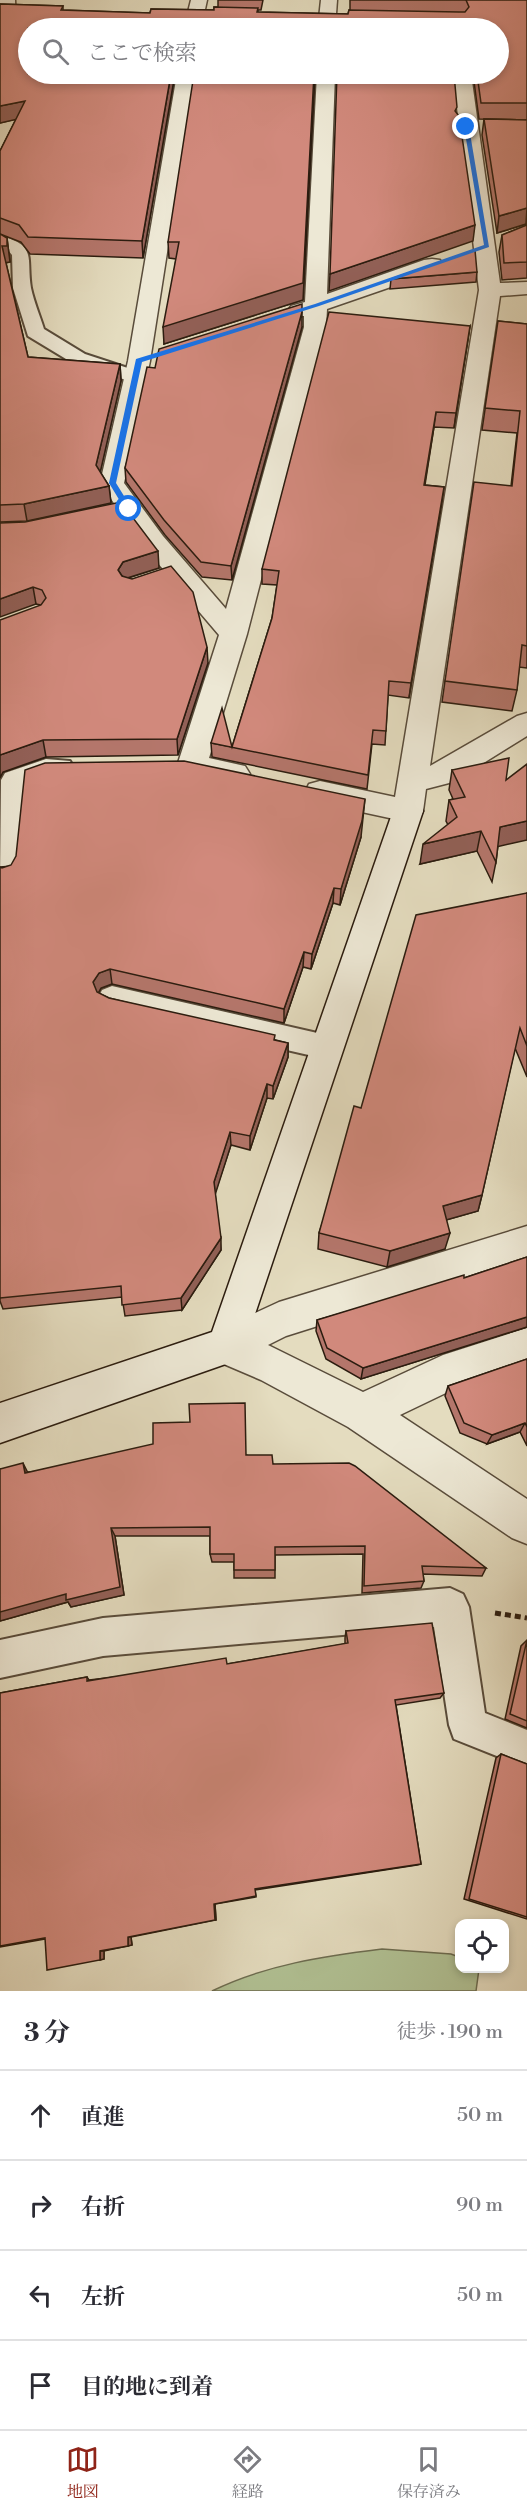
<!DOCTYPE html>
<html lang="ja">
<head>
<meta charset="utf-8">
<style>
	:root { --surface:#fff; --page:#f7f7f7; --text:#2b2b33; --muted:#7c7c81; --line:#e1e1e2; --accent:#8f2418 }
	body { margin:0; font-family:"Libre Bodoni","Noto Serif JP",serif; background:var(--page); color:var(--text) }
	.controls { position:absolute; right:18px; bottom:18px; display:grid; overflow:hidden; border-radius:12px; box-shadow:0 3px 9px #0003 }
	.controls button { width:54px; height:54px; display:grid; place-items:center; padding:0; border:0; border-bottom:2px solid var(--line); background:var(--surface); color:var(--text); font:30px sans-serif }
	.stop { position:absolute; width:18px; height:18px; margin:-14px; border:4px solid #1a73e8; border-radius:50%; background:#fff }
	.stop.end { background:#1a73e8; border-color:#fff; box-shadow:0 2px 6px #0008 }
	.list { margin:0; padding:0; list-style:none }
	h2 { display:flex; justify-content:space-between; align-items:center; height:78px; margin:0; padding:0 24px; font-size:26px }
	h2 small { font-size:20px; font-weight:400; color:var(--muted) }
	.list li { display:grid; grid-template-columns:39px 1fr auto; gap:18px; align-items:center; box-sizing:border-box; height:90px; padding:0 24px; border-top:2px solid var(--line) }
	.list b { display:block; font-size:22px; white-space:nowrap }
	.list em { font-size:20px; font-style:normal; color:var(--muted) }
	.icon { flex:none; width:33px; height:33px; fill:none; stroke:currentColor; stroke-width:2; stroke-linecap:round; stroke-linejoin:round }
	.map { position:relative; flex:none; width:527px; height:1991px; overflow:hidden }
	.search { position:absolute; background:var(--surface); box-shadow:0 3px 9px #0003; left:18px; right:18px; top:18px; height:66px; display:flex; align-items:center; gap:15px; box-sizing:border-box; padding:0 21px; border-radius:33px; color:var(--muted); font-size:22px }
	.sheet { height:438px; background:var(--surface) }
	nav { display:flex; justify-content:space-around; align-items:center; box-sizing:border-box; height:84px; border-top:2px solid var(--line); background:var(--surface); font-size:16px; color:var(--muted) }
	nav a { display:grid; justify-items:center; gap:3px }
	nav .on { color:var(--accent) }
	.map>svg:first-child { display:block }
	.green { fill:#b1c194; stroke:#6e6e52; stroke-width:1.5 }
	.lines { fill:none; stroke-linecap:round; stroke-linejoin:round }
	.lane-casing { stroke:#594c3b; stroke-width:4 }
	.street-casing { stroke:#594c3b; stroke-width:3 }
	.secondary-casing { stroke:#2b1c0f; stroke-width:3 }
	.path { stroke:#2b1c0f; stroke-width:5; stroke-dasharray:6 4; stroke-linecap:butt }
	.lane { fill:#ede8d5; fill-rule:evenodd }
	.street { fill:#ede8d5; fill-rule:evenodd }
	.secondary { fill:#ede8d5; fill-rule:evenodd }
	.wall { fill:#b4766b; stroke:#2b1c0f; stroke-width:1.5 }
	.shaded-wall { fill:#926057; stroke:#2b1c0f; stroke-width:1.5 }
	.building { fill:#d1897c; stroke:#2b1c0f; stroke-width:1.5 }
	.route { fill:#1a73e8 }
</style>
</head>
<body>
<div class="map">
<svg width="527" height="1991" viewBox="0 0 527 1991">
	<rect width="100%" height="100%" fill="#e4dcbf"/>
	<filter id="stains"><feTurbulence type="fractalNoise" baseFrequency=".00333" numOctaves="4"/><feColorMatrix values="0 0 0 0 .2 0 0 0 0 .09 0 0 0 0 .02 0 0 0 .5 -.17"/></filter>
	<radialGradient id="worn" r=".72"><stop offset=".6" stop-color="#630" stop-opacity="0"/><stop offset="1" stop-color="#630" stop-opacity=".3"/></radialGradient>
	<path class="green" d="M382,1949L451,1954L459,1957L460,1968L479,1969L476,1991H212C265,1965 324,1956 382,1949Z"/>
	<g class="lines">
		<defs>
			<g id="lane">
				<path d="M0,236C38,245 26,258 31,288C34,302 40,316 44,329L85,354L143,373L146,377L143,381H129L71,362L28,336L13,288L12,255L7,249L0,247Z"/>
				<polygon points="46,759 70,761 74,768 70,775 48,777 26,785 18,871 14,878 5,881 0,880 1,780 5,773"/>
				<polygon points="112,986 326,1035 336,1038 341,1047 336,1056 326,1059 112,1010 102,1006 98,998 102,990"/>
				<polygon points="450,1588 463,1594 469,1607 485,1713 527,1730 527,1768 454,1739 449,1725 434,1627 103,1656 0,1678 0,1640 103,1618"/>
			</g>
			<g id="street">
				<path d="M0,0H15C16,13 13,26 6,38L0,39Z"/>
				<polygon points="191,0 207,0 201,28 184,28"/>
				<polygon points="321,0 337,0 335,28 318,28"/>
				<polygon points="177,74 195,74 150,361 124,483 163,536 226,609 304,327 304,316 291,316 288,311 291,306 305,302 317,74 335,74 327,294 424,260 432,259 440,260 443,265 440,270 327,309 326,327 247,634 209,758 245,766 250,774 245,782 235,785 182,774 177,766 219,635 145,548 100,483 128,361"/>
				<polygon points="453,74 471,74 500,283 527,282 527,294 500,296 430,766 517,716 527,713 527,736 453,782 426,789 423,811 419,819 408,822 320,803 309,800 305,792 309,784 320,781 395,797 479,290"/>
				<polygon points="527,1226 527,1260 286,1336 268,1345 363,1392 443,1355 527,1328 527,1366 450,1391 400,1415 527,1499 527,1544 512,1538 348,1427 261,1380 212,1359 207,1346 212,1333 279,1302"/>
			</g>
			<polygon id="secondary" points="408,800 419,803 423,811 240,1359 0,1443 0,1403 212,1332 393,811 397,803"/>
		</defs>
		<use href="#lane" class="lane-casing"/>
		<use href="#street" class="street-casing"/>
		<use href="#secondary" class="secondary-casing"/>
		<polyline class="path" points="495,1613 527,1618"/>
		<use href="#lane" class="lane"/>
		<use href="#street" class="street"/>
		<use href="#secondary" class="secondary"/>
	</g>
	<g class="wall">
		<polygon points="218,0 263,0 261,10 258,10 258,12 348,14 349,10 350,10 350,0 527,0 527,120 479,119 473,74 498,74 498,28 28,28 28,74 176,74 175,74 143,258 30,254 21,242 0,234 7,238 10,262 6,263 28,357 120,364 121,381 100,472 109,486 111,503 27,521 0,522 0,151 16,119 0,123 0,4 63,6 63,10 150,13 151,9 214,10 214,7 218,7"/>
		<polygon points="315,74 303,300 164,344 176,259 169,258 168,242"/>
		<polygon points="484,119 527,120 527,224 497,233 482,135"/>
		<polygon points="527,225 527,278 502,280 499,252 502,235"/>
		<polygon points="477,272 476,282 390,289 391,279"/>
		<polygon points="498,321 527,324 527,668 519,667 517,690 512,711 442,702 445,681 511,486 517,433 482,430"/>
		<polygon points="470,326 454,428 434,427 425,485 444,487 409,698 388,695 385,745 372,744 367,789 212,757 211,743 232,747 272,618 277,585 262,584 262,569"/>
		<polygon points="302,327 232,580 202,577 165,535 126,482 125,468 155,368"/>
		<polygon points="0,523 159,568 128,578 208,663 178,755 46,757 3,772 41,605 36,604"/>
		<polygon points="452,770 506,780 496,862 492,882 477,851 420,864 448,825 446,821 449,800 453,799 449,790"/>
		<polygon points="361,837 340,905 333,903 311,969 303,967 284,1023 112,984 101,988 98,993 109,998 288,1043 288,1057 273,1099 267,1098 250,1150 231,1145 215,1193 221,1250 182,1310 125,1316 122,1297 3,1309 0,1301 0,867"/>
		<polygon points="527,893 527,1077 515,1048 482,1195 478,1211 446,1220 445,1249 387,1267 318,1249 319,1233 361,1108"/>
		<polygon points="527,1257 527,1327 361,1379 326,1359 316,1331 317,1320 464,1278"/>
		<polygon points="527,1359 527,1446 520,1432 487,1444 460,1433 445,1396 448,1386"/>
		<polygon points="246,1455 273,1464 486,1568 482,1576 423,1574 424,1581 421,1588 362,1593 363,1554 275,1555 275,1578 234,1578 234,1562 212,1562 210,1554 210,1536 115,1536 124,1595 71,1607 68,1602 0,1621 0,1469 28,1472"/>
		<polygon points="346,1631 444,1693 440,1698 396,1705 421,1864 417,1865 255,1890 256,1897 215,1904 216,1920 131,1937 132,1945 104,1951 104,1959 100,1960 45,1939 0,1947 0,1693 87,1677 89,1680 227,1664 345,1644 345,1638"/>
		<polygon points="527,1640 527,1728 505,1719 521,1646"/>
		<polygon points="501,1754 527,1764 527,1919 464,1899 496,1758"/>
	</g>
	<g class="shaded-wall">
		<polygon points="171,74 176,74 175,74 143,258 142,241"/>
		<polygon points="314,74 315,74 303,300 164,344 163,327"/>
		<polygon points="25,101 27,117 0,123 0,106"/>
		<polygon points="527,208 526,224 497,233 499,216"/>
		<polygon points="475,225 473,241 329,291 330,274"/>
		<polygon points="7,238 10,262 4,263 2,246"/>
		<polygon points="302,312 302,327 232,580 231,566"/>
		<polygon points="470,326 468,340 454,428 456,413"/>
		<polygon points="120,364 121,381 98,482 96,465"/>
		<polygon points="436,412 434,427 422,500 424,485"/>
		<polygon points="109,486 111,503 27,521 24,504"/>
		<polygon points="444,487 442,502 409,698 411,683"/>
		<polygon points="158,551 159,568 124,579 118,570 123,562"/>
		<polygon points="33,587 36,604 0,617 0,599"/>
		<polygon points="207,647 208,663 178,755 177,739"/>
		<polygon points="43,740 46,757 3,772 0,778 0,755"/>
		<polygon points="365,799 361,837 340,905 341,889"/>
		<polygon points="527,821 527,840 496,847 500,827"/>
		<polygon points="481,831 477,851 420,864 423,844"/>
		<polygon points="334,888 333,903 311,969 312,954"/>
		<polygon points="304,952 303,967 284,1023 284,1009"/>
		<polygon points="110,969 112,984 101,988 96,997 93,982 99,973"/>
		<polygon points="288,1043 288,1057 273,1099 273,1086"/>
		<polygon points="267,1084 267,1098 250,1150 250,1136"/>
		<polygon points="230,1132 231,1145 215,1195 214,1182"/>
		<polygon points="482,1195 478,1211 439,1222 443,1206"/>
		<polygon points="450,1233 445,1249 387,1267 390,1251"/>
		<polygon points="221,1238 221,1250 182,1310 181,1298"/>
		<polygon points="527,1317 527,1327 361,1379 363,1368"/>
		<polygon points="525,1423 520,1432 487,1444 492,1435"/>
		<polygon points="23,1463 28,1473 25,1473"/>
		<polygon points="111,1528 115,1536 124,1595 71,1607 68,1602 0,1621 0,1612"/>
		<polygon points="214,1904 215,1904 216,1920 215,1920"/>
		<polygon points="128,1937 131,1937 132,1945 128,1946"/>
		<polygon points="100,1951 104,1951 104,1959 100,1960"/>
	</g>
	<g class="building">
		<polygon points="466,0 527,0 527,103 481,103 477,74 498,74 498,28 28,28 28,74 171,74 142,241 28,237 19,225 0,218 0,151 25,101 0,106 0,4 63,6 61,10 150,13 151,9 214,10 214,7 258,8 257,12 348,14 349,10 459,12 465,12 469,7"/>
		<polygon points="194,74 314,74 303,283 163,327 179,242 168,242"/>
		<polygon points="337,74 454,74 457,107 455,111 459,116 475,225 330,274"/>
		<polygon points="484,119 527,120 527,208 499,216"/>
		<polygon points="527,225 527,262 504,263 502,235"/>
		<polygon points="0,234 7,238 7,246 2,246 28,357 120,364 96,465 109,486 24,504 0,505"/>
		<polygon points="475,250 477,272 391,279"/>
		<polygon points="302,304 302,312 231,566 201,562 164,520 125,468 147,367 155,368 159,349"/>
		<polygon points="329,312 470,326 456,413 436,412 424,485 444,487 411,683 389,681 386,731 373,730 368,775 211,743 222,708 232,747 272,618 279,571 262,569"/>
		<polygon points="498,321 527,324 527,646 522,645 517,690 445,681 474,482 512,486 520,411 485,408"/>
		<polygon points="121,502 158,551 123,562 118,570 122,576 132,579 171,566 193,592 207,647 177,739 43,740 0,755 0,620 41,605 46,598 42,590 33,587 0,599 0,523 25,522"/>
		<polygon points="509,758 506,780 527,764 527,821 500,827 496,862 481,831 423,844 457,817 449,800 465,797 452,770"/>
		<polygon points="184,761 365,799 362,821 341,889 334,888 312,954 304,952 284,1009 110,969 99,973 93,982 97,992 109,998 275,1035 274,1040 288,1043 273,1086 267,1084 250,1136 230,1132 214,1182 221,1238 181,1298 122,1305 121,1286 0,1298 0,867 2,868 11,865 16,856 25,770 45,763"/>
		<polygon points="527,893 527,1046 520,1028 482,1195 443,1206 450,1233 390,1251 319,1233 354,1106 361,1108 416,915"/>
		<polygon points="527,1257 527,1317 363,1368 327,1348 317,1320 464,1275 464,1278"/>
		<polygon points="527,1359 527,1427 525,1423 492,1435 464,1423 448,1386"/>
		<polygon points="245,1403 246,1455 272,1455 273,1464 349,1463 355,1466 486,1568 422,1566 424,1581 364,1586 365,1546 275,1547 275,1570 234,1570 234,1554 210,1554 210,1527 111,1528 120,1587 66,1600 66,1594 0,1612 0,1469 23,1463 25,1473 153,1444 153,1423 190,1422 189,1404"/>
		<polygon points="432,1623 444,1693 395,1700 421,1864 255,1889 256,1896 214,1904 215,1920 128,1937 128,1946 100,1951 100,1960 47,1970 45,1938 0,1946 0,1693 87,1677 87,1681 226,1658 227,1664 348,1643 346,1631"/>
		<polygon points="527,1640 527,1721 510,1714"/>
		<polygon points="501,1754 527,1764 527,1917 469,1899"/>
	</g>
	<polygon class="route" points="466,126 469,127 489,247 319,306 142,362 116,483 132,509 126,511 109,483 136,359 315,304 484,245 464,127"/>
	<rect width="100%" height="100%" filter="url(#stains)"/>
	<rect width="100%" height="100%" fill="url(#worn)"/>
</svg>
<div class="controls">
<button><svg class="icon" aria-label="locate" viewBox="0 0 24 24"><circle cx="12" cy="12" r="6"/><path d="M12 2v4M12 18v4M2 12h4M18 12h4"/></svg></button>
</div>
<div class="stop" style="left:129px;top:509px"></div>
<div class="stop end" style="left:466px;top:127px"></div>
<div class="search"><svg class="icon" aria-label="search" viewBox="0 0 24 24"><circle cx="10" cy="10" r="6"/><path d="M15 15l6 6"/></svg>ここで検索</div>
</div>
<section class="sheet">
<h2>3 分<small>徒歩 · 190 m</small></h2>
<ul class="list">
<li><svg class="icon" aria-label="ahead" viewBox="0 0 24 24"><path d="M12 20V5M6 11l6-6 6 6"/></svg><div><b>直進</b></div><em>50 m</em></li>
<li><svg class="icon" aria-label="right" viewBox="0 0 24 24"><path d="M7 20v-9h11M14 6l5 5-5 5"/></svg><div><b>右折</b></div><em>90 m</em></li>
<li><svg class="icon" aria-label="left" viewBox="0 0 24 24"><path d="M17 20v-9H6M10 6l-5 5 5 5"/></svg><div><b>左折</b></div><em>50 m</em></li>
<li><svg class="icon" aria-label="arrive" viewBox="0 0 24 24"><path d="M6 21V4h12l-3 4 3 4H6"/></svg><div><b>目的地に到着</b></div></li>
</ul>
</section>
<nav>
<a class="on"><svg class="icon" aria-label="map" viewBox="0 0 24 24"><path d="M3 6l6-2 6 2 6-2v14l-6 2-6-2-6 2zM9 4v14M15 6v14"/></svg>地図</a>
<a><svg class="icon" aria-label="directions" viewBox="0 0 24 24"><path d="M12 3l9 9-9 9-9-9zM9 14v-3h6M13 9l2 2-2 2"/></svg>経路</a>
<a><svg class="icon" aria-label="saved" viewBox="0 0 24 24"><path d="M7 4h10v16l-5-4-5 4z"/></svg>保存済み</a>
</nav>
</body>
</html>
